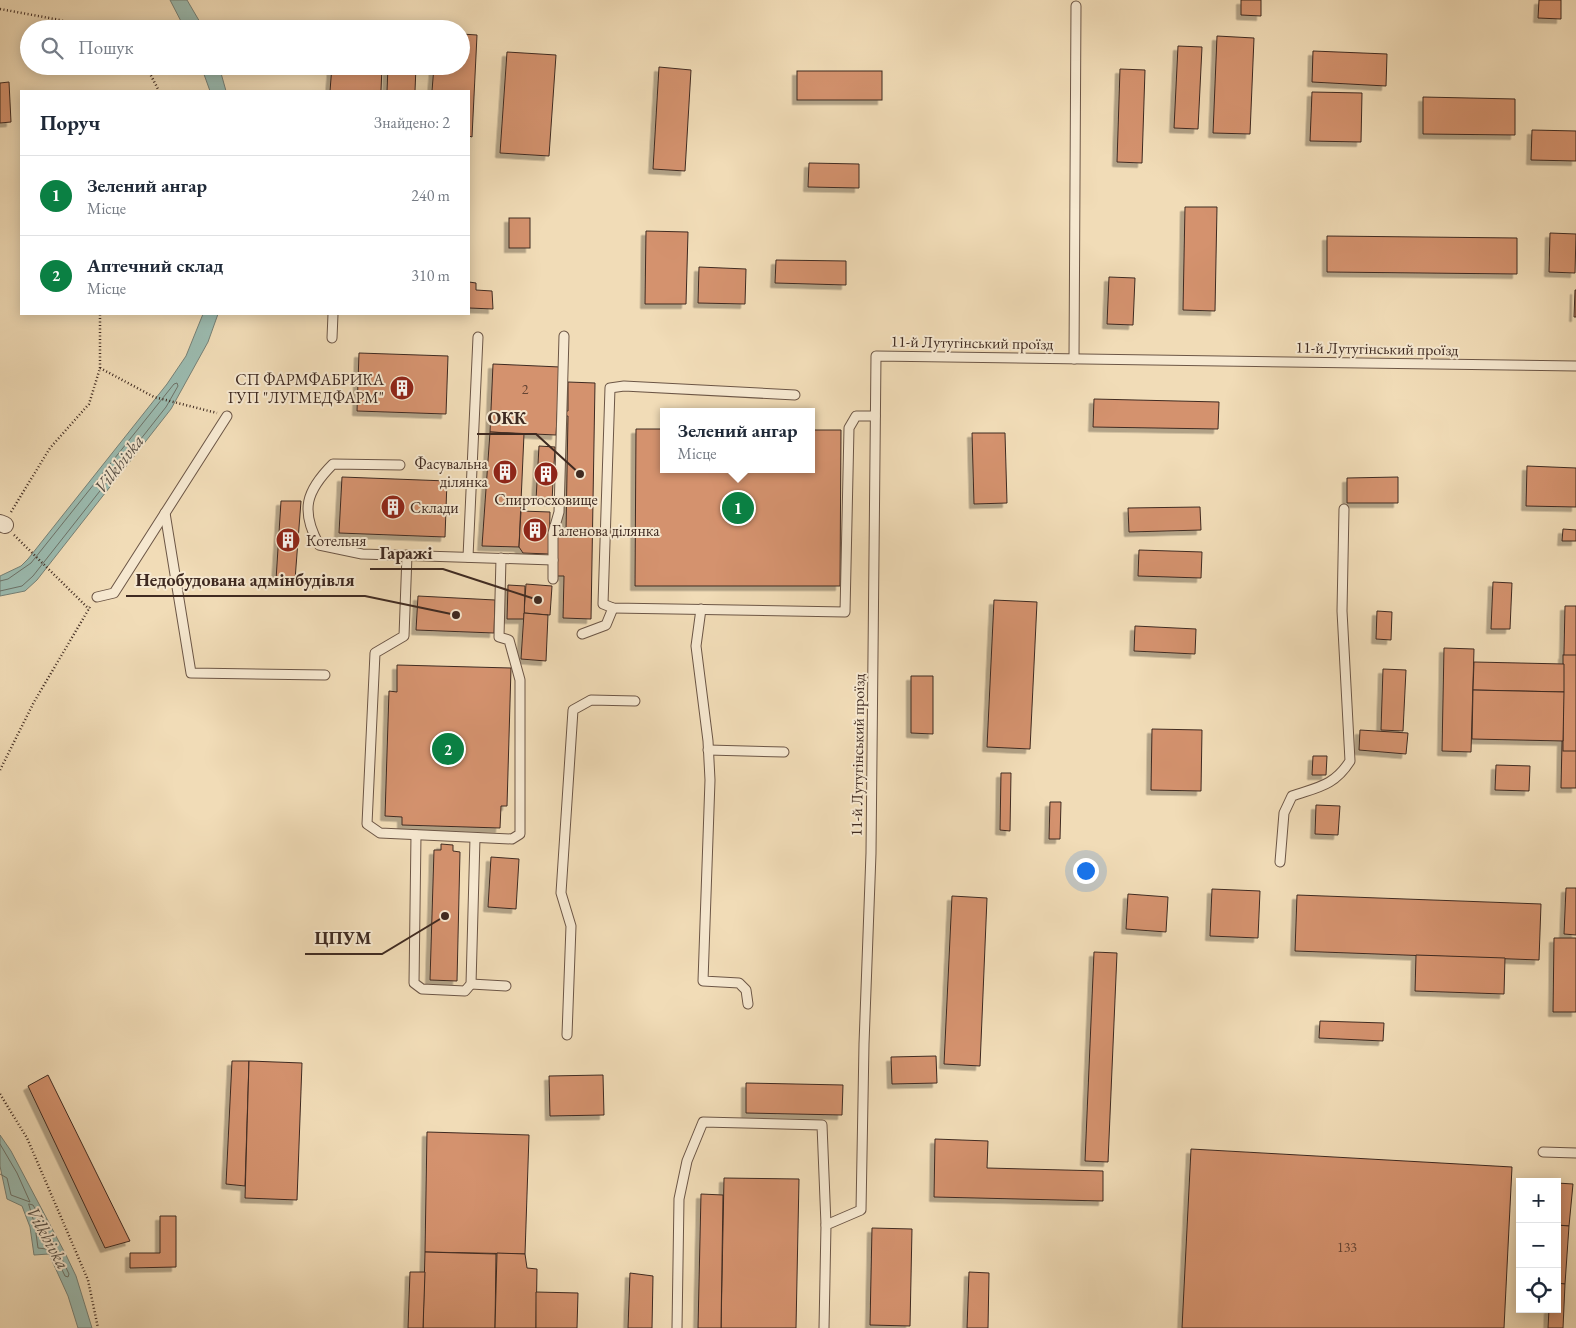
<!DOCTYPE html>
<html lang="uk">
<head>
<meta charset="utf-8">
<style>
	:root { --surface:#fff; --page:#f2f2f3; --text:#1f2937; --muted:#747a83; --line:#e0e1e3; --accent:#0b8043 }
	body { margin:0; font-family:"EB Garamond",serif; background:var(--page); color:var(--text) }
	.controls { position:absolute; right:15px; bottom:15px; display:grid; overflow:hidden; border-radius:0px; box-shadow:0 2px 12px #0003 }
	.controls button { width:45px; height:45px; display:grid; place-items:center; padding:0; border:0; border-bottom:1px solid var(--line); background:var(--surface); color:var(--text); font:25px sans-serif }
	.you { position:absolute; left:1085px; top:870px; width:18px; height:18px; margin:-12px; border:4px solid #fff; border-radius:50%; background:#1a73e8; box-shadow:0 0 0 8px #1a73e833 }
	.badge { display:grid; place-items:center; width:32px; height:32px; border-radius:50%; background:var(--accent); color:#fff; font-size:16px; font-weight:700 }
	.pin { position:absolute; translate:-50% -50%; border:2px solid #fff; box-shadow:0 1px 5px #0006 }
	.popup { position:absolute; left:660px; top:408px; width:155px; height:65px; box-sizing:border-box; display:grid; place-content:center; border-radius:0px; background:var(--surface); filter:drop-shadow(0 1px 4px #0005); font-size:16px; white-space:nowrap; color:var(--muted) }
	.popup b { font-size:19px; color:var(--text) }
	.popup::after { content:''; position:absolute; left:50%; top:100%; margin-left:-10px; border:10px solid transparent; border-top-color:var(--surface) }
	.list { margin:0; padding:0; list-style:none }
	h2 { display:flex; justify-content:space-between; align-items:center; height:65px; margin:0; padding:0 20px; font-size:21px }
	h2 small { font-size:16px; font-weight:400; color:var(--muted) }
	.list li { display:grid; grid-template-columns:32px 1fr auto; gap:15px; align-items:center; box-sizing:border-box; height:80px; padding:0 20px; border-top:1px solid var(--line) }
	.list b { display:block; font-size:19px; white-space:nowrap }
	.list p { margin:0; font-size:16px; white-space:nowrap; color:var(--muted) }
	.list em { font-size:16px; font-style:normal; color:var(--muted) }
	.icon { flex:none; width:28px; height:28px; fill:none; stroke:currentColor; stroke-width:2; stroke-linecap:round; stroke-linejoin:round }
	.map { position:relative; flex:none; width:1576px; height:1328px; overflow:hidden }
	.search { position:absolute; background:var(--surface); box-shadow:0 2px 12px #0003; left:20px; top:20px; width:450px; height:55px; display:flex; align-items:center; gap:12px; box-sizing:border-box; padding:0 18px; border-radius:28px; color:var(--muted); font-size:19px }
	.panel { position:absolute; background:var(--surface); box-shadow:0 2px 12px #0003; left:20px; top:90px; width:450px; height:225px; border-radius:0px }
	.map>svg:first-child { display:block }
	.water { fill:#9bbbb0; stroke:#768177 }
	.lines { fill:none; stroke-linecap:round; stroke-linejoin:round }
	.shore { stroke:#6d7268; stroke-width:1 }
	.building { fill:#d4926e; stroke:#3f2a21; filter:url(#shadow) }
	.service-casing { stroke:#6c5646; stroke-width:11 }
	.minor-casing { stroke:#6c5646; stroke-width:18 }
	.path { stroke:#3f2a21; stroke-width:2.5; stroke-dasharray:1 2.5; stroke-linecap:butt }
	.service { stroke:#f6e8d0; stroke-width:9 }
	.minor { stroke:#f6e8d0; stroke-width:16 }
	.labels { text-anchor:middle; stroke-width:4; stroke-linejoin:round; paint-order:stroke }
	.number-label { font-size:14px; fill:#644434 }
	.street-label { font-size:16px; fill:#3f2a21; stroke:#f6e8d0 }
	.poi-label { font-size:16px; fill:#3f2a21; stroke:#f6e8d0; text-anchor:start }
	.water-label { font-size:18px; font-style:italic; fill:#564e45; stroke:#f6e8d0 }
	.leader { fill:none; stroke:#3f2a21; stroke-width:2 }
	.callout-dot { fill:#3f2a21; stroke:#f6e8d0; stroke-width:2 }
	.callout-label { font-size:18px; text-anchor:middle; font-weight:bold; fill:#3f2a21; stroke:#f6e8d0; stroke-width:4; stroke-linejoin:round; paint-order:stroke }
</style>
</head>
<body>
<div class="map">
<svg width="1576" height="1328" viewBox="0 0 1576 1328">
	<defs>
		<filter id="shadow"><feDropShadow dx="-4.5" dy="4.5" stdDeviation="0" flood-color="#0004"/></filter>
	</defs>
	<rect width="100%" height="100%" fill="#f1dcb7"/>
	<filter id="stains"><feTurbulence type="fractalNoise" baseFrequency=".004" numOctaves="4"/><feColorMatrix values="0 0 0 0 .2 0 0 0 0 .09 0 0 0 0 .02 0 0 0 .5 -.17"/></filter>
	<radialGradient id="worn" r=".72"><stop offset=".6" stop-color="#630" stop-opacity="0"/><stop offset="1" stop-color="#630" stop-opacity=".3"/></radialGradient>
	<g class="water">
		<polygon points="170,0 187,0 204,29 185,29"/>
		<polygon points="201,66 219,66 226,91 210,91"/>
		<polygon points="203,314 218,314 208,342 171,409 37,580 25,591 0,596 0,576 21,566 28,559 167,384 186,356"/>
		<polygon points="0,1135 11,1151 66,1255 76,1276 92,1328 78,1328 68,1296 49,1254 34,1255 30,1227 22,1206 7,1199 0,1166"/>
	</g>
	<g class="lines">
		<g class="shore">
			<polyline points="0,581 8,579 31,563 174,384 177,383 178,386 166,407 33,576 22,586 0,591"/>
			<polyline points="0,1144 17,1173 30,1202 11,1195 7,1178 0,1174"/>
			<polygon points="29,1204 33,1205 56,1247 55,1250 38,1248 35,1226"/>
			<polygon points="58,1255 61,1257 69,1274 68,1277 65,1276 57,1259"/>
		</g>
	</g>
	<g class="building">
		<polygon points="1241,0 1261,0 1261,16 1241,15"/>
		<polygon points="1539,0 1561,0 1561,19 1538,18"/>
		<polygon points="461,34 477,35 472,137 469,136 469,91 432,91 434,66 461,66"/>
		<polygon points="1217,36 1254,38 1250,134 1213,133"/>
		<polygon points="1178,46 1202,47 1198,129 1174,128"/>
		<polygon points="1313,51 1387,54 1386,86 1312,82"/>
		<polygon points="507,52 556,55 549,156 500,153"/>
		<polygon points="332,66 382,66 381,91 330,91"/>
		<polygon points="388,66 416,66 415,91 387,91"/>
		<polygon points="659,67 691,70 685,171 653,169"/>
		<polygon points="1120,69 1145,70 1142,163 1117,162"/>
		<rect x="797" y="71" width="85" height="29"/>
		<polygon points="9,82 11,122 0,123 0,83"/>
		<polygon points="1312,92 1362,93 1361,142 1310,141"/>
		<polygon points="1423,97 1515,99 1515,135 1423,134"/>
		<polygon points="1532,130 1576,131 1576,161 1531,160"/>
		<polygon points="809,163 859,164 859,188 808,187"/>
		<polygon points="1185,207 1217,207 1215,311 1183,310"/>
		<rect x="509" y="218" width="21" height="30"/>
		<polygon points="646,231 688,232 686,304 645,304"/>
		<polygon points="1550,233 1576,234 1575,273 1549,272"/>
		<polygon points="1327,236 1517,238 1517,274 1327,272"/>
		<polygon points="776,260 846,261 846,285 775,283"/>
		<polygon points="699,267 746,269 745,304 698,303"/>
		<polygon points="1109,277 1135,278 1133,325 1107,324"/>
		<polygon points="469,282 476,283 476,290 492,291 493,309 469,308"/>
		<polygon points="1575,290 1576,290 1576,317 1574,317"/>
		<polygon points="359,353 448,356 446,414 357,411"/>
		<polygon points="493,364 560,367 556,435 490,432"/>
		<polygon points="568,382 595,383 591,619 563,618 564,576 556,576 557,531 566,531 568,416 558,416 558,411 568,411"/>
		<polygon points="1094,399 1219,402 1218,429 1093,427"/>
		<polygon points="636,429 664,429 664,469 812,469 812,430 841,430 840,586 635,586"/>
		<polygon points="490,432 524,434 519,547 482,546"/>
		<polygon points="972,433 1005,433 1007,503 974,504"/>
		<polygon points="539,446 555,447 552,501 536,500"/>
		<polygon points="1527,466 1576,468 1576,507 1526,506"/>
		<polygon points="342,477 447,481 445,537 339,533"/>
		<polygon points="1398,477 1398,503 1347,503 1347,478"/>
		<polygon points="281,501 301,501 295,580 276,580"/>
		<polygon points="1200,507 1201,530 1129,532 1128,508"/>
		<polygon points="521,511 550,512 549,554 523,553 519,547"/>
		<polygon points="1563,529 1576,530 1576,541 1562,541"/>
		<polygon points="1139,550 1202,552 1201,578 1138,576"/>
		<polygon points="1493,582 1512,583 1510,629 1491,629"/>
		<polygon points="526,584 552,586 550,615 524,613"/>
		<polygon points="508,585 525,586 524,619 507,619"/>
		<polygon points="418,596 495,600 494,633 416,630"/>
		<polygon points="994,600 1037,602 1030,749 987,747"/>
		<polygon points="1565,606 1576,606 1576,788 1561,788"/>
		<polygon points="1377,611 1392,612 1391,640 1376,639"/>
		<polygon points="524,613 548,615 546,661 521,659"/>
		<polygon points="1135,626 1196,629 1195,654 1134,651"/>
		<polygon points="1444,648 1474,649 1471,752 1442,751"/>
		<rect x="1563" y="655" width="13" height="96"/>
		<polygon points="1474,662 1564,664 1564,692 1473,690"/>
		<polygon points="397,665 511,668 507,806 501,806 500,828 402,825 402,817 385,816 389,691 397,692"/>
		<polygon points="1383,669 1406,670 1403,731 1381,730"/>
		<polygon points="911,676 933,676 933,734 911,733"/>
		<polygon points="1473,690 1564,692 1563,741 1472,739"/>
		<polygon points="1152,729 1202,730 1201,791 1151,790"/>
		<polygon points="1360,730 1408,733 1406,754 1359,750"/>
		<polygon points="1313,756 1327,756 1326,775 1312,775"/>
		<polygon points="1496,765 1530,766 1529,791 1495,790"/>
		<polygon points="1001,773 1011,773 1010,831 1000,830"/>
		<polygon points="1050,802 1061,802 1060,839 1049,839"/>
		<polygon points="1316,805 1340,806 1338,835 1315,834"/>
		<polygon points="441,844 453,845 453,851 460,852 457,981 430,980 434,850 441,850"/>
		<polygon points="491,857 519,859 516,909 488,907"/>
		<polygon points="1566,888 1576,888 1576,935 1564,934"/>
		<polygon points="1212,889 1260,891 1258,938 1210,936"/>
		<polygon points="1128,894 1168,897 1166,932 1126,929"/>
		<polygon points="1297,895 1541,904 1539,960 1295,951"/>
		<polygon points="952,896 987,898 980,1066 944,1064"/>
		<polygon points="1554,938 1576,938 1576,1012 1553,1012"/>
		<polygon points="1094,952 1117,953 1108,1162 1085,1161"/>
		<polygon points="1416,955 1505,958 1504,994 1415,991"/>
		<polygon points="1320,1021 1384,1023 1383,1041 1319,1038"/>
		<polygon points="936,1056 937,1083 892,1084 891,1057"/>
		<polygon points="232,1061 249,1061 245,1186 226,1184"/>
		<polygon points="249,1061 302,1063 297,1200 245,1198"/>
		<polygon points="48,1075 130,1241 105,1248 28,1086"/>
		<polygon points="603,1075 604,1115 550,1116 549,1076"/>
		<polygon points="746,1083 843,1085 842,1115 746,1113"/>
		<polygon points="427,1132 529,1135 525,1254 425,1252"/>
		<polygon points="935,1139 988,1141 987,1168 1103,1171 1103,1201 934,1197"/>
		<polygon points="1191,1149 1512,1167 1504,1328 1182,1328"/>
		<polygon points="724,1178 799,1179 796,1328 721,1328"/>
		<polygon points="1557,1183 1573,1184 1569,1226 1557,1225"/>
		<polygon points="701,1194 723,1195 721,1328 698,1328"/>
		<polygon points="160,1216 176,1216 176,1267 130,1268 130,1253 160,1253"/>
		<polygon points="1557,1225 1569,1226 1565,1284 1557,1283"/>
		<polygon points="872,1228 912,1229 910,1326 870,1325"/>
		<polygon points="425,1252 496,1254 495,1328 423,1328"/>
		<polygon points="497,1253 525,1254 527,1268 537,1269 536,1328 495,1328"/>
		<polygon points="410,1272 425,1272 423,1328 408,1328"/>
		<polygon points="969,1272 989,1273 988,1328 967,1328"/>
		<polygon points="630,1273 653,1276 652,1328 628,1328"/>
		<polygon points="1557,1283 1565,1284 1563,1328 1548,1328 1549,1309 1557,1309"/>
		<polygon points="536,1292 578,1293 577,1328 536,1328"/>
	</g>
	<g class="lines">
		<defs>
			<g id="service">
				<polyline points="332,338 333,314"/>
				<polyline points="1074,359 1076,6"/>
				<polyline points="795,395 624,386 610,388 603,604 613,608 845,612 849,428 856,416 875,416"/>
				<path d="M400,465L333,464C306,491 300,510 319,545L362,554L553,560"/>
				<polyline points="165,513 191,673 325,675"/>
				<polyline points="407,555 404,636 375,653 367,824 380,833 512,839 520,834 520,680 509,640 499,637 501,558"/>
				<polyline points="468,557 478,337"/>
				<polyline points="553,579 553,533 559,512 564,336"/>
				<polyline points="97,597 114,593 227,416"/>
				<polyline points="701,609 696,646 708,741 710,780 703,981 739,983 746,990 748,1004"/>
				<polyline points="582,634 606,625 613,608"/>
				<polyline points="708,750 784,752"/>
				<polyline points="416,835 414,983 422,989 465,991 471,984 475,838"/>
				<path d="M1280,862L1284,813L1292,796C1318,787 1334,786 1350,761L1342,611L1344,509"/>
				<polyline points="471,984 506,986"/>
				<polyline points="567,1035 571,926 561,893 573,710 591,700 635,701"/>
				<polyline points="1543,1152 1576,1153"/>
				<polyline points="677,1328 679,1199 687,1161 703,1122 822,1125 826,1225"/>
				<polyline points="824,1328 826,1225 861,1210 864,1044 871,853 876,356 1576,366"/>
			</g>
			<polyline id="minor" points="0,523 5,525"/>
		</defs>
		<use href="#service" class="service-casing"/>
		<use href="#minor" class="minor-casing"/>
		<g class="path">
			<polyline points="0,9 60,20 90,29"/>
			<polyline points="146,66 159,91"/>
			<polyline points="100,368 154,397 217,413"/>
			<polyline points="11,512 50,448 89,404 100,368 100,314"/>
			<polyline points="14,535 89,609"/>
			<polyline points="0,770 34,702 90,607"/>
			<polyline points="0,1094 27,1138 88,1280 98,1328"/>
		</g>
		<use href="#service" class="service"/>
		<use href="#minor" class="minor"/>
	</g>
	<defs>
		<symbol id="building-disc" viewBox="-11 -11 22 22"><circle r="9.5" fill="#8f2418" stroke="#f6e8d0"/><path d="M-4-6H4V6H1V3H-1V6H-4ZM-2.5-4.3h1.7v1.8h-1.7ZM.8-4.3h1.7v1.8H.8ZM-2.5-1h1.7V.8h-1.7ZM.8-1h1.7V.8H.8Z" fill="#fff"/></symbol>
	</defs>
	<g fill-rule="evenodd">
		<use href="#building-disc" x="388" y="374" width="28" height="28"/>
		<use href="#building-disc" x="491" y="458" width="28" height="28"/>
		<use href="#building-disc" x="532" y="460" width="28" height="28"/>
		<use href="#building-disc" x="379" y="493" width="28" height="28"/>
		<use href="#building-disc" x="521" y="516" width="28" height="28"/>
		<use href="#building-disc" x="274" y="526" width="28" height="28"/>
	</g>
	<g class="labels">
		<g class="number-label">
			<text x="525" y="394">2</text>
			<text x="1347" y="1252">133</text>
		</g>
		<g class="street-label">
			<text transform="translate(972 342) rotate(1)" y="6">11-й Лутугінський проїзд</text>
			<text transform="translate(1377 348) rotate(1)" y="6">11-й Лутугінський проїзд</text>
			<text transform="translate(857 755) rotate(-89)" y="6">11-й Лутугінський проїзд</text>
		</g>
		<g class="poi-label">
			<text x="384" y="385" text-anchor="end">СП ФАРМФАБРИКА<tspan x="384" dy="18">ГУП "ЛУГМЕДФАРМ"</tspan></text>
			<text x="488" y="469" text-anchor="end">Фасувальна<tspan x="488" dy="18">ділянка</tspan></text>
			<text x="546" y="505" text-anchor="middle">Спиртосховище</text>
			<text x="410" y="513">Склади</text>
			<text x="552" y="536">Галенова ділянка</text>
			<text x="306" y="546">Котельня</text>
		</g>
		<g class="water-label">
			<text transform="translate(119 464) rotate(-52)" y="6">Vilkhivka</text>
			<text transform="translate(48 1238) rotate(61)" y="6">Vilkhivka</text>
		</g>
	</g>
	<path class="leader" d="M580 474L536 434H477M538 600L443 569H370M456 615L365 596H126M445 916L382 954H305"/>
	<g class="callout-dot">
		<circle cx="580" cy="474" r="5"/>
		<circle cx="538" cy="600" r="5"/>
		<circle cx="456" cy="615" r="5"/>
		<circle cx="445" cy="916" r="5"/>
	</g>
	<g class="callout-label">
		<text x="507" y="424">ОКК</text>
		<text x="406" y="559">Гаражі</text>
		<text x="245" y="586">Недобудована адмінбудівля</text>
		<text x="343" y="944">ЦПУМ</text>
	</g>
	<rect width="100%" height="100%" filter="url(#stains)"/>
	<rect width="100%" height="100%" fill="url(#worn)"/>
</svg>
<div class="controls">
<button>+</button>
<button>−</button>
<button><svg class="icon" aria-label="locate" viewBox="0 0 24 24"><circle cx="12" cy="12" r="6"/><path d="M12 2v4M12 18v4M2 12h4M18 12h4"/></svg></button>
</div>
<div class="you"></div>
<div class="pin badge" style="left:738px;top:508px">1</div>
<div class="popup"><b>Зелений ангар</b>Місце</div>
<div class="pin badge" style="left:448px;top:749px">2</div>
<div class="search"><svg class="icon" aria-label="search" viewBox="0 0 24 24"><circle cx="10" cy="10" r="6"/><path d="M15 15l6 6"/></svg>Пошук</div>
<section class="panel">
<h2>Поруч<small>Знайдено: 2</small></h2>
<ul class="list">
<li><span class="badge">1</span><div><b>Зелений ангар</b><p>Місце</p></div><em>240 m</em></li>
<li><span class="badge">2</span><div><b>Аптечний склад</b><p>Місце</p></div><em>310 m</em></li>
</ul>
</section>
</div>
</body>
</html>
